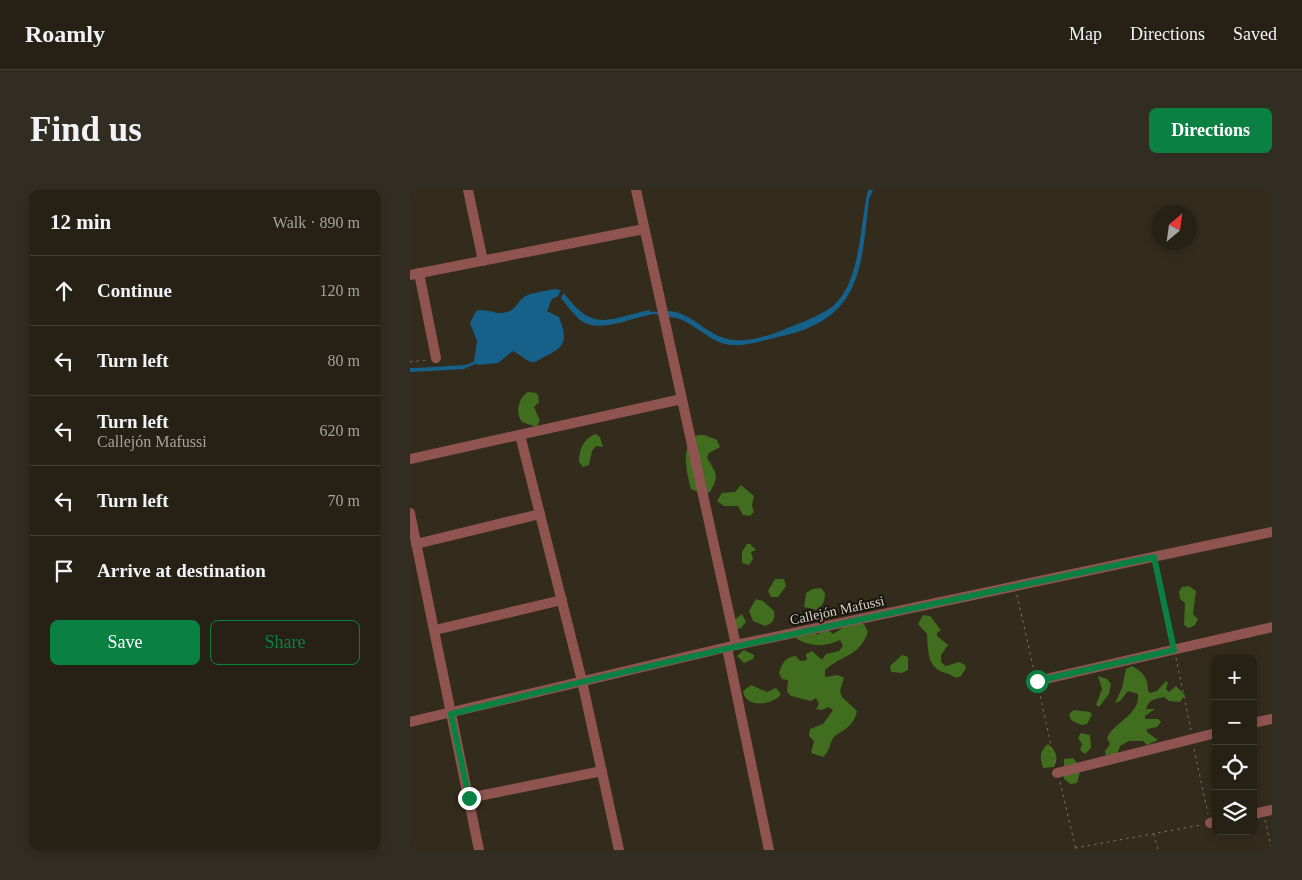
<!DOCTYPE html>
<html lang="en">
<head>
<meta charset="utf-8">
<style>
	:root { --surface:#262015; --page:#322d22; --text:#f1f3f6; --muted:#a4a3a0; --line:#423e34; --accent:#0b8043 }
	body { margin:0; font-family:"Times New Roman",serif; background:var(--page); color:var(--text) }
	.controls { position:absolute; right:15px; bottom:15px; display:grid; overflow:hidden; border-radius:8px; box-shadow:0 2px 8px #0003 }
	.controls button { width:45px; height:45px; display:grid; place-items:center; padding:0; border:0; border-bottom:1px solid var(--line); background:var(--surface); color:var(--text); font:25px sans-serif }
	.compass { position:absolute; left:742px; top:15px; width:45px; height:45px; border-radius:50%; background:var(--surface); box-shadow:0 2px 8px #0003; rotate:29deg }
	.stop { position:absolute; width:15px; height:15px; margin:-11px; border:4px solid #0b8043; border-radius:50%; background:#fff }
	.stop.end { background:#0b8043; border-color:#fff; box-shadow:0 1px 5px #0008 }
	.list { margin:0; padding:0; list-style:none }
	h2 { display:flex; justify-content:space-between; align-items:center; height:65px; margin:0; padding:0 20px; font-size:21px }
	h2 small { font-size:16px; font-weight:400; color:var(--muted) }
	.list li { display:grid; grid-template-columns:32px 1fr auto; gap:15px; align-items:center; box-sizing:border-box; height:70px; padding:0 20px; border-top:1px solid var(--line) }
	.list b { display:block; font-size:19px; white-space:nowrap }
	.list p { margin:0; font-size:16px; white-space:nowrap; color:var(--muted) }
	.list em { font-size:16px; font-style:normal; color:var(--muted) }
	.actions { display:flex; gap:10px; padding:15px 20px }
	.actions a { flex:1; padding:11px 0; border:1px solid var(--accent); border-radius:8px; text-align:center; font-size:18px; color:var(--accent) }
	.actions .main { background:var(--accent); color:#fff }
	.icon { flex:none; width:28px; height:28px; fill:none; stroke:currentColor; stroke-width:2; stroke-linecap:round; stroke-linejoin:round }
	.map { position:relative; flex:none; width:862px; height:660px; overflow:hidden; border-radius:8px }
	header { display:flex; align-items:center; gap:30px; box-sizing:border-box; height:70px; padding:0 25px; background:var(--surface); border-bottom:1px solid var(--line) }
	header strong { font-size:24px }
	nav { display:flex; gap:28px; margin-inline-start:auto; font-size:18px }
	.intro { display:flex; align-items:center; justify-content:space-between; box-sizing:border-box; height:120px; padding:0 30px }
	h1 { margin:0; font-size:35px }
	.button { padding:12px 22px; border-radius:8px; background:var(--accent); color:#fff; font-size:18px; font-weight:700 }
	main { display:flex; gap:30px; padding:0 30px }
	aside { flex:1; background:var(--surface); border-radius:8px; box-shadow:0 2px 8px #0003 }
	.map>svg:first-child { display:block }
	.forest { fill:#416d1e }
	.water { fill:#166189 }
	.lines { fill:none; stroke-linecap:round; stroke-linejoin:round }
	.stream { stroke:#166189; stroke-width:2.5 }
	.path { stroke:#7a7367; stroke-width:1; stroke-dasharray:2.5 4; stroke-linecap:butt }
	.minor { stroke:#8f5350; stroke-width:10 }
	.route { stroke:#0b8043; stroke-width:6 }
	.labels { text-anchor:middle; stroke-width:4; stroke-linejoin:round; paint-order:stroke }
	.street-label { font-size:14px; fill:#d8d2c9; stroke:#18140e }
</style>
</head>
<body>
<header>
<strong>Roamly</strong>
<nav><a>Map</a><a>Directions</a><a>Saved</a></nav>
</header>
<div class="intro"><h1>Find us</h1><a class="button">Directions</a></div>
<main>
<aside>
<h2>12 min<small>Walk · 890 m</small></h2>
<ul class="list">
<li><svg class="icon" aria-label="ahead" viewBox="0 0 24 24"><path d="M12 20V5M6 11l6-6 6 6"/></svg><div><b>Continue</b></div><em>120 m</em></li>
<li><svg class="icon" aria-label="left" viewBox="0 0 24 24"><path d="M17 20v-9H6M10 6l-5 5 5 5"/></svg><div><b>Turn left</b></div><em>80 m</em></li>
<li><svg class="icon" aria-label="left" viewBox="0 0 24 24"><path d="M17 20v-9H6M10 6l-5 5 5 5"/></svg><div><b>Turn left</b><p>Callejón Mafussi</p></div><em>620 m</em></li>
<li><svg class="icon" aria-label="left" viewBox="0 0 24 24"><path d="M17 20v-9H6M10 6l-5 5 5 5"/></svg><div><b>Turn left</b></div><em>70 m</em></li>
<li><svg class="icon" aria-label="arrive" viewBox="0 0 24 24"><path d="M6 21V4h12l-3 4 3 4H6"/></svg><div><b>Arrive at destination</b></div></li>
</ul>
<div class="actions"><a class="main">Save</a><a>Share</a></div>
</aside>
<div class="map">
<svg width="862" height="660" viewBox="0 0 862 660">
	<rect width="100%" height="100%" fill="#332b1c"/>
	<g class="forest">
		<path d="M118,202L126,203L128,205L129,212L124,217L130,231L126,237L112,232C105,223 108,208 118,202Z"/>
		<path d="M185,244L190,247L193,257L186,256L182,261L179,275L173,277L169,272C169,259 173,250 185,244Z"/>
		<path d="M288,245H294L307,250L310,257L299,263L297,268C306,283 310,285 300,302L293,304L281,299C277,283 269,253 288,245Z"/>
		<polygon points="331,295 344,306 342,315 344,322 340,326 333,325 328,316 314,316 307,311 312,303 325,302"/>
		<polygon points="337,354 340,354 346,360 341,362 343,369 339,375 332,373 332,362"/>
		<polygon points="365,389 374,389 376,396 368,407 361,407 358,401"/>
		<polygon points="779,396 786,401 783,424 788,429 785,435 779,438 774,435 775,413 770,409 769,402 772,397"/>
		<path d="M411,398L415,403C415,411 413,415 407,420L394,417L396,403L402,399Z"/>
		<path d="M346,409L353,411L364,421C365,429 364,432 355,436L343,431L339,421Z"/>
		<polygon points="332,424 336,432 331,438 325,440 324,430"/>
		<path d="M513,425L520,426L531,440L527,443V446L538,455L531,465V472L536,476L549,472L555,475L556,478L551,486C544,490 543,485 536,483C517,479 518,460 517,444L508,434Z"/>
		<path d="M440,433L454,434L458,442C449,467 433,464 415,480V487L428,485L434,488L430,501L432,507L447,521C443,541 426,541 422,550C419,557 419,562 413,567L401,563L404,551L399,546L400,539L413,534L423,520L418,517L412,520L406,519L409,514L406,508L401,511L381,506L377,502L378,490L372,489L369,483C372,473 375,467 386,466L390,471L397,470L396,464L402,461L412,470L416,464L429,461L433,456L430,450C415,457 401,457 387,449L385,442L397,438L408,445L411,439L418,440L423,444Z"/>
		<polygon points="334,460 344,465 343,469 334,473 327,466"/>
		<polygon points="492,465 498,467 498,480 492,483 481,482 480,476"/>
		<path d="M722,476C734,483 738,488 738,501L740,503L747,501L756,491L758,493L756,499L759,502L766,496L775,505L770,512L759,511L754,507C745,509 739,509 736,519H745L735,526V529H748L751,532L747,537L737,539V542L748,550L737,555L733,551H719L710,556L707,565L696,567L695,561L700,554L697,548C705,531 730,525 728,504L718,501L710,511L705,513L712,498L716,479Z"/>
		<polygon points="688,486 697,489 701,494 699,504 689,517 686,515 692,499"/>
		<path d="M341,495L357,502L366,498L371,504C364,515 335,519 333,501Z"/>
		<polygon points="664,520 680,522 682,525 677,534 671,535 661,530 659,524"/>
		<polygon points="671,543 680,545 681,558 675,564 670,560 672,554 668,548"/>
		<path d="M638,554C646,561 649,567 644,577L633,578C630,567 629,562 638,554Z"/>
		<polygon points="663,568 671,578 667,593 660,594 654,589 654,569"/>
	</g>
	<g class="water">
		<path d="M458,0H463L459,9C451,81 451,130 368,147C350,151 333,158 315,154C295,149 278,126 257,127L256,121C278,120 294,142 314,148C332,154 356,147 373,140C387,134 417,124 427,112C451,86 450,33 458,0Z"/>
		<path d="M144,99L151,100L148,106L142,109L137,121L149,127C157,148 157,156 136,166C131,168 126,173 121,172C116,170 109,164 103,161L88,173L68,175L64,171L67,151L60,133L66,121C77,117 85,126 97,122C106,120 107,112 114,107C119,103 137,101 144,99Z"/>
		<path d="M154,103C184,144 199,128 240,120V125C219,128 188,145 169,129C162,123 157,115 151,108Z"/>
		<polygon points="55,175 55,179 0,182 0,178 5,178"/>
	</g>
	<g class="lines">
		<g class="stream">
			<polyline points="239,123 251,123"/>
			<polyline points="54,177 67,172"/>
		</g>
		<g class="path">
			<polyline points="0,172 17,170"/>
			<polyline points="745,375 762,450"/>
			<polyline points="607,405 624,481"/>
			<polyline points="766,468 781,540"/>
			<polyline points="629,500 645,574"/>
			<polyline points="784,559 798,624"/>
			<polyline points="650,592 666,660"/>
			<polyline points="855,630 862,660"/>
			<polyline points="744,644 748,660"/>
			<polyline points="665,658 791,635"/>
		</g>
		<g class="minor">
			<polyline points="58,0 73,71"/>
			<polyline points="226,0 326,455"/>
			<polyline points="9,83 26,168"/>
			<polyline points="0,85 234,39"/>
			<polyline points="110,245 172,491 209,660"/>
			<polyline points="0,269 272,209"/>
			<polyline points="0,323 69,660"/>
			<polyline points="6,354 130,324"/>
			<polyline points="25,440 152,410"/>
			<polyline points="317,458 359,660"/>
			<polyline points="627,491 862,437"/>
			<polyline points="0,532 326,455 862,342"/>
			<polyline points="843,533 862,529"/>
			<polyline points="647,583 806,543"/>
			<polyline points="59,608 192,581"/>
			<polyline points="843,624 862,620"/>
			<polyline points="800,633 806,632"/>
		</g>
	</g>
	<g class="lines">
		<path class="route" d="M59,608L41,524C274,465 509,417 744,367L764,460L627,491"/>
	</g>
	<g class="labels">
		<g class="street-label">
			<text transform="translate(427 420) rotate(-12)" y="5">Callejón Mafussi</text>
		</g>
	</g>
</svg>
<div class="controls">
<button>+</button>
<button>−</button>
<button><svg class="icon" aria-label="locate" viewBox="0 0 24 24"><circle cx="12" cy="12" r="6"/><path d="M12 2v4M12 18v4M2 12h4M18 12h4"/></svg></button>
<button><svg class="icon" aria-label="layers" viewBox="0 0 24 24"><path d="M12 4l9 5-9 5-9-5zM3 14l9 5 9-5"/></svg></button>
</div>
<svg class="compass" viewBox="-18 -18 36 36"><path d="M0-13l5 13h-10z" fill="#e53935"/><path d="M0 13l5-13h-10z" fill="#a4a3a0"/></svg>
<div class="stop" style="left:627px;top:491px"></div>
<div class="stop end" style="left:59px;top:608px"></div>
</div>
</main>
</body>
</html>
